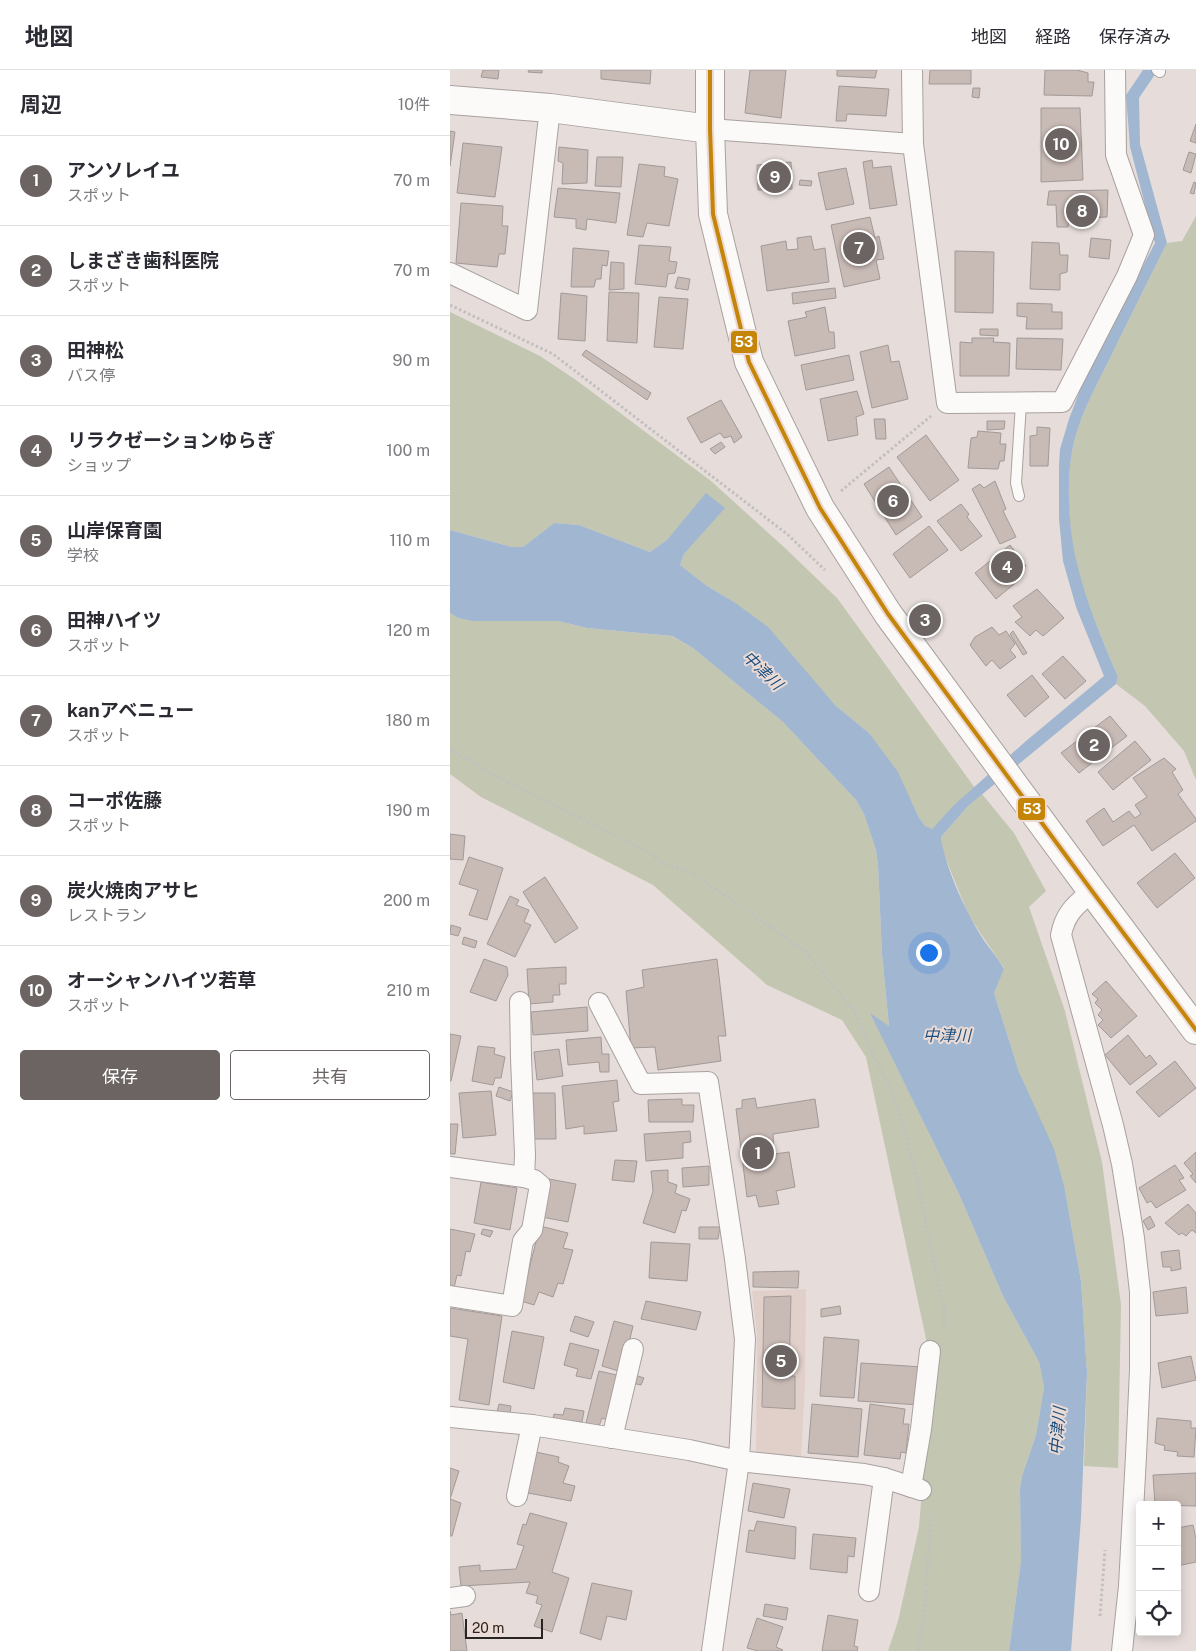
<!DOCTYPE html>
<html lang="ja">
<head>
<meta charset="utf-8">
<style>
	:root { --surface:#fff; --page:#f2f2f3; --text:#2b2b33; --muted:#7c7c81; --line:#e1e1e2; --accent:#6b6462 }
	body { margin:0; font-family:"Public Sans","Noto Sans JP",sans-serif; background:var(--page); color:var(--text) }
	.controls { position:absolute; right:15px; bottom:15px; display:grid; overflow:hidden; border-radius:5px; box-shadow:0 2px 12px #0003 }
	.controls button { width:45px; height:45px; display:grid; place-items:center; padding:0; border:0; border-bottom:1px solid var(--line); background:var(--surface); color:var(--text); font:25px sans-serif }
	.scale { position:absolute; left:15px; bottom:12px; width:78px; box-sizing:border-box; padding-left:5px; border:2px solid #292321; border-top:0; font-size:14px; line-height:18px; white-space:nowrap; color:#292321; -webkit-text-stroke:4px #ecdbd4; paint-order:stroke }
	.you { position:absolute; left:478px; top:882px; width:18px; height:18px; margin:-12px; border:4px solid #fff; border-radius:50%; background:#1a73e8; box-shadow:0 0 0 8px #1a73e833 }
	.badge { display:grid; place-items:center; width:32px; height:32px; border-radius:50%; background:var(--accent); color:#fff; font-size:16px; font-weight:700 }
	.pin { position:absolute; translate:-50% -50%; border:2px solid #fff; box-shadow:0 1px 5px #0006 }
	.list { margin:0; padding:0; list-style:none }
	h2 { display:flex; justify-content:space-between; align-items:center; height:65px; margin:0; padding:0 20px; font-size:21px }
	h2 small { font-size:16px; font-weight:400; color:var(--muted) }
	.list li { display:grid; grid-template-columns:32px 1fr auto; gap:15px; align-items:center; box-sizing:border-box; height:90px; padding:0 20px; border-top:1px solid var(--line) }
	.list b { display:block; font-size:19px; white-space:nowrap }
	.list p { margin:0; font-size:16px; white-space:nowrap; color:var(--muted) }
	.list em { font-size:16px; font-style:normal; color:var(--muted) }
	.actions { display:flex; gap:10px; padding:15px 20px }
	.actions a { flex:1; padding:11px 0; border:1px solid var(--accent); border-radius:5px; text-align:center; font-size:18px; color:var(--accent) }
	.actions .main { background:var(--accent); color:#fff }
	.icon { flex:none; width:28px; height:28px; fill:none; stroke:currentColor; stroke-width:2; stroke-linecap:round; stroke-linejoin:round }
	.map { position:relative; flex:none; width:746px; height:1581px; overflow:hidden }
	header { display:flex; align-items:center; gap:30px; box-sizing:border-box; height:70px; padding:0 25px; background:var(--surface); border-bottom:1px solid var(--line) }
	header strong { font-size:24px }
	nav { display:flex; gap:28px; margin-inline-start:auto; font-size:18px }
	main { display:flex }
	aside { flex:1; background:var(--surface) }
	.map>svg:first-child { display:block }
	.built { fill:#e1d0c9 }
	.green { fill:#c3c6b0 }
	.water { fill:#a0b6d1 }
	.building { fill:#c8bab5; stroke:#a19a98 }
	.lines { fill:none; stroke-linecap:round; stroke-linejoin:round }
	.lane-casing { stroke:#a8a19f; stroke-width:12 }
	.street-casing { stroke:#a8a19f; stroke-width:22 }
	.secondary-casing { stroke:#a8a19f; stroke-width:30 }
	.path { stroke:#c2c0bf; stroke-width:3; stroke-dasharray:2.5 2.5; stroke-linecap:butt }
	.lane { stroke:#fbfaf9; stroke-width:10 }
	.street { stroke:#fbfaf9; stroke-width:20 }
	.secondary { stroke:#fbfaf9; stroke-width:28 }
	.bus-1-casing { stroke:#ecdbd4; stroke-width:8 }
	.bus-1 { stroke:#c48508; stroke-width:4 }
	.labels { text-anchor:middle; stroke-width:4; stroke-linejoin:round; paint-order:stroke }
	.water-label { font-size:16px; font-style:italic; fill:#1a4f80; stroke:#ecdbd4 }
	.line-badge { stroke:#ecdbd4; stroke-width:2 }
	.badge-label { font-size:14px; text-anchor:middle; font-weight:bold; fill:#fff }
</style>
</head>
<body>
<header>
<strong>地図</strong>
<nav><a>地図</a><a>経路</a><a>保存済み</a></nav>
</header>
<main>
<aside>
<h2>周辺<small>10件</small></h2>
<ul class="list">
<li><span class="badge">1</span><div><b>アンソレイユ</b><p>スポット</p></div><em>70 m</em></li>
<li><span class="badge">2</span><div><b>しまざき歯科医院</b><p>スポット</p></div><em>70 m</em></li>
<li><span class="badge">3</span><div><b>田神松</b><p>バス停</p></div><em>90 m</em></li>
<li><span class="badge">4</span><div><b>リラクゼーションゆらぎ</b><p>ショップ</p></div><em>100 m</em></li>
<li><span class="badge">5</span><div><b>山岸保育園</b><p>学校</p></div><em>110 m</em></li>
<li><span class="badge">6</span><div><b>田神ハイツ</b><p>スポット</p></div><em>120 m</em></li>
<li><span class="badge">7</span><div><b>kanアベニュー</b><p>スポット</p></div><em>180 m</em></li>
<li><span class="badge">8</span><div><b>コーポ佐藤</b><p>スポット</p></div><em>190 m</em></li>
<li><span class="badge">9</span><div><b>炭火焼肉アサヒ</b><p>レストラン</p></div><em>200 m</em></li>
<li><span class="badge">10</span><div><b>オーシャンハイツ若草</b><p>スポット</p></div><em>210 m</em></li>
</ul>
<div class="actions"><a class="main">保存</a><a>共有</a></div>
</aside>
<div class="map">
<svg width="746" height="1581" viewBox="0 0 746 1581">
	<rect width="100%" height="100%" fill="#e6ddda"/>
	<polygon class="built" points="356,1219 355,1315 351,1386 306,1383 307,1265 302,1221"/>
	<g class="green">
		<path d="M746,146V710L734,681L695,636L666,614L668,607C652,569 635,530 625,489C618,456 616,405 624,372C632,340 649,311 663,282C681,245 699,209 717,173L732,171Z"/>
		<polygon points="0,242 90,286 126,310 261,411 335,478 387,528 525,718 504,736 481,760 475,756 468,746 462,734 419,663 386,636 361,608 284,532 257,516 230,495 234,484 274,438 257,424 217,470 200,482 129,455 104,453 73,477 62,477 0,460"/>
		<polygon points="0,543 8,548 22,551 108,551 137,558 221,566 243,578 333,652 406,730 414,744 426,780 428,795 432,884 439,957 421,944 509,1124 553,1226 589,1292 594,1317 586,1365 572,1406 570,1418 571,1491 559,1581 438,1581 448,1551 469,1457 475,1383 476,1269 416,987 392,950 317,915 203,815 31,727 0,704"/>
		<polygon points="532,724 564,763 596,821 579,837 615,941 652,1092 671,1235 668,1398 634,1396 637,1303 631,1211 615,1120 569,1002 544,923 554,898 519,846 493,782 491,767 518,736"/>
	</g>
	<path class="water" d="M693,0H708L689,28L690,74L717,173C699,209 681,245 663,282C649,311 632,340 624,372C616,405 618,456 626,489C635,530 652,569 668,607L666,614L518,736L491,767C494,794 515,840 530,864C537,876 547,886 554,899L544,923L569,1002L604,1079L615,1120L631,1211L637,1303L631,1448L621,1581H559L571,1491L570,1418L572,1406L586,1365L594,1317L589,1292L553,1226L509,1124L420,943L439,956L432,884L428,795L426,780L414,744L406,730L333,652L243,578L222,566L137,558L108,551H22L8,548L0,543V460L62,477H73L104,453L129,455L200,482L217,470L256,423L275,438L234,484L230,495L257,516L284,532L318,557L386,636L419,663L448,702L468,746L475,756L482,759L504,735L576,671L654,606L626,537L613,491L609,449V395L610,379L619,349L630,320L646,285L705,173L680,77L676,25Z"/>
	<g class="building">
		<polygon points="33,0 49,0 48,9 31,7"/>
		<polygon points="79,0 92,0 92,3 78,2"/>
		<polygon points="151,0 201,0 200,14 151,9"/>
		<polygon points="300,0 336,0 331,48 295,43"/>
		<polygon points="387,0 427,0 425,8 387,6"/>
		<polygon points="480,0 521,0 521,14 479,14"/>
		<polygon points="595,0 627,0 638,3 638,12 644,12 642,26 594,25"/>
		<polygon points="389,16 439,19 436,46 397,44 396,51 386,51"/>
		<polygon points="523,18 530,18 529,28 522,27"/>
		<polygon points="591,38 630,38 633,110 591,112"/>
		<polygon points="746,54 746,73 740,71"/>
		<polygon points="0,61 5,62 0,96"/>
		<polygon points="13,73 52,77 45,127 7,123"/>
		<polygon points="109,77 138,80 137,113 112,114 113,93 108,91"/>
		<polygon points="739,82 746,84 741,103 733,100"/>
		<polygon points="147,87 173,87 171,117 145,116"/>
		<polygon points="422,90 423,98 441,96 447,135 420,139 413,92"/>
		<polygon points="341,92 342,119 308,120 307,95"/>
		<polygon points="189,94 215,97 214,106 228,109 219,156 197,153 193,167 177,165"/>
		<polygon points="396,98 404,134 376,140 368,103"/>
		<polygon points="350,110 362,111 361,116 349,115"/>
		<polygon points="744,112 746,113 744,124 740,123"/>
		<polygon points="108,118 170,123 166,153 137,149 136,160 126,158 126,149 104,147"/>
		<polygon points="658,120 657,147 619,149 618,157 607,157 606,135 597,135 599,121"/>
		<polygon points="11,133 53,136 52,156 58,156 55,184 49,184 47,197 6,193"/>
		<polygon points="420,147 425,168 429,166 434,189 426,190 430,209 394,217 381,155"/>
		<polygon points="361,166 364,180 375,178 379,212 317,221 311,176 336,171 337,180 348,179 347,168"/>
		<polygon points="641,168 661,170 659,189 639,187"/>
		<polygon points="582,172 609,173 610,185 618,185 617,202 610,204 610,220 580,219"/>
		<polygon points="189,175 221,177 219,191 227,192 225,203 218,204 216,217 185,214"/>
		<polygon points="123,178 159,181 157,196 152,195 151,209 146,209 144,217 121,217"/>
		<polygon points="505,181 544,182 543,243 505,242"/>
		<polygon points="161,192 174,193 174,219 159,220"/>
		<polygon points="228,207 240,209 238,220 225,218"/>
		<polygon points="385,218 386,228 343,234 342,223"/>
		<polygon points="159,222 189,223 187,273 157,271"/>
		<polygon points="111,223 137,226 135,271 108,269"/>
		<polygon points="209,227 238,229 233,279 204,277"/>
		<polygon points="567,233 602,234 602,242 612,242 612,259 576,259 577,247 567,246"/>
		<polygon points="375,237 379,262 384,262 385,278 345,286 338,251 357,247 355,242"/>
		<polygon points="530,259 548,259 548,266 530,265"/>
		<polygon points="522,268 544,268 543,272 560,273 559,306 510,306 510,272 522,273"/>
		<polygon points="567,268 613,269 611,300 566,299"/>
		<polygon points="438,275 441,292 449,291 458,329 422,338 410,282"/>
		<polygon points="136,280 201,323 197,330 132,285"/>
		<polygon points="399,285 404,310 356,320 351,295"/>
		<polygon points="407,321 414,344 406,347 408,365 378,371 370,329"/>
		<polygon points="271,330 292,367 284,373 281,366 274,368 270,363 251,373 237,348"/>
		<polygon points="424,349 435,349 436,369 426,369"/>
		<polygon points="537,351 555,351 554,359 537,360"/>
		<polygon points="587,357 600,358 598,396 580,396 580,366 587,365"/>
		<polygon points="528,361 551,363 550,374 556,374 554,391 550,391 548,399 518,398 521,368 527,367"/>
		<polygon points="476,365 509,410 480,431 447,387"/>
		<polygon points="271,372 275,377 265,384 260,379"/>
		<polygon points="439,397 472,447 446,465 414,414"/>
		<polygon points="545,411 556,439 553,441 566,467 550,474 522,419 530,414 534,418"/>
		<polygon points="511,434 519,444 517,447 532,466 511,481 487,451"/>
		<polygon points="479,456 498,480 460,508 443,484"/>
		<polygon points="560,475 576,496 566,505 569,510 546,529 525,503"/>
		<polygon points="587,519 614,548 593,566 586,560 580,566 565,552 572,547 563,536"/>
		<polygon points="542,557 549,565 556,561 565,574 560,580 566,587 550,599 542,590 536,596 520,575 525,567"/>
		<polygon points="563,561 577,583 573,585 560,564"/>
		<polygon points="613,586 636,611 615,629 592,604"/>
		<polygon points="582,605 599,627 575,647 557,625"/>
		<polygon points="660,646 677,666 629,703 611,683"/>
		<polygon points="685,671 701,690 663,720 648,702"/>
		<polygon points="714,688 726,699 722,702 733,720 728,724 746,749 746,751 702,781 684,755 653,776 636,751 654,738 663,752 679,741 685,748 691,744 685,735 697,727 683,708"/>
		<polygon points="0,764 15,766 13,790 0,789"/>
		<polygon points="725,783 745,808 707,838 687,813"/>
		<polygon points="19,787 53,798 37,850 19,845 28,820 9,814"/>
		<polygon points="95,807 128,858 105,873 73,822"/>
		<polygon points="60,826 69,830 66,835 79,840 74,852 81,855 65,887 37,874"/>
		<polygon points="1,855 11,858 8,866 0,864"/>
		<polygon points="14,867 27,871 25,878 12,874"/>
		<polygon points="34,889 57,897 58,905 46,931 20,922"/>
		<polygon points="267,889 276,966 268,966 271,991 208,1000 205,977 181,978 176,921 194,917 192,900"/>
		<polygon points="116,897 116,914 109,914 110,925 103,925 103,932 79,934 77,899"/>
		<polygon points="656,911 687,946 661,968 648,955 653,950 648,945 652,940 645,933 648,929 642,924"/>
		<polygon points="137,937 138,961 83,965 81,942"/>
		<polygon points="0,964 11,966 1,1011 0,1011"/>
		<polygon points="678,965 696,988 700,985 707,994 680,1015 655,985"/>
		<polygon points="151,967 152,984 159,984 159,1002 150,1002 149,992 118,995 116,970"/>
		<polygon points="28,976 45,978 44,984 55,987 51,1008 45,1008 43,1015 22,1011"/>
		<polygon points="109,979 113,1006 87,1010 84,982"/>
		<polygon points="725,991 746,1018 709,1047 686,1022"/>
		<polygon points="167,1010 169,1031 163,1032 167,1061 134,1064 134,1056 116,1059 112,1016"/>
		<polygon points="49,1017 63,1022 60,1031 46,1026"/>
		<polygon points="41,1021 46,1065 13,1068 9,1023"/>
		<polygon points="82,1023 105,1023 106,1069 83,1069"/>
		<polygon points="305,1028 307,1038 365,1029 369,1057 323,1064 324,1084 339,1082 345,1117 326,1121 329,1134 309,1137 306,1125 297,1127 286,1039 292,1038 292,1030"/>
		<polygon points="232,1029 232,1035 244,1035 243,1052 199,1052 198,1030"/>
		<polygon points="0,1054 8,1054 5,1084 0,1084"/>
		<polygon points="240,1061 241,1072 233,1073 233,1088 196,1091 194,1064"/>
		<polygon points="746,1082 746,1113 740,1106 743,1104 734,1093"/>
		<polygon points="165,1090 187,1091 184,1112 162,1110"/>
		<polygon points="725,1095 734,1108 729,1110 736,1120 706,1138 701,1131 697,1133 689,1118"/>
		<polygon points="259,1096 259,1115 233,1117 232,1098"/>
		<polygon points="218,1100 218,1112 227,1115 225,1123 240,1129 236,1141 232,1140 225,1163 193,1153 203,1121 201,1101"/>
		<polygon points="99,1109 126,1114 118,1152 92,1147"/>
		<polygon points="31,1112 67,1118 60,1160 24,1153"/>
		<polygon points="738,1134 746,1143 746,1163 742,1160 736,1166 732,1163 729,1165 715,1153"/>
		<polygon points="700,1146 705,1156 698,1160 693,1151"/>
		<polygon points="90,1156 118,1163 113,1178 123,1180 113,1214 108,1213 103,1227 89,1222 84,1235 71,1231"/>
		<polygon points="249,1157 270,1157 268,1169 249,1169"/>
		<polygon points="0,1159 25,1164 20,1182 16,1181 11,1206 7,1205 4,1218 0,1217"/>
		<polygon points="33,1159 43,1161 40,1167 31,1164"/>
		<polygon points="201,1172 240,1174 237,1211 199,1208"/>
		<polygon points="729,1180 731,1199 721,1201 721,1197 713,1197 711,1182"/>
		<polygon points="349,1201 348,1218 303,1217 303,1202"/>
		<polygon points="736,1217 738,1243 706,1246 703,1222"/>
		<polygon points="341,1226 339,1306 345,1306 345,1339 312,1337 314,1227"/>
		<polygon points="196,1231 251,1242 246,1260 191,1249"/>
		<polygon points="390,1236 391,1244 371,1247 371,1239"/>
		<polygon points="0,1238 52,1246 39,1335 9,1330 18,1269 0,1266"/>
		<polygon points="125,1246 144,1252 138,1267 120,1261"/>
		<polygon points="164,1251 183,1256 172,1302 152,1296"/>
		<polygon points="62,1261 94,1267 84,1319 53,1312"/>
		<polygon points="374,1267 409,1270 404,1328 370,1326"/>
		<polygon points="120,1273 149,1280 141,1309 126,1306 128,1299 114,1295"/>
		<polygon points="741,1286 746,1310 712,1318 708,1293"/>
		<polygon points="411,1293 473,1297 470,1335 408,1331"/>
		<polygon points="149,1301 171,1306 159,1351 152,1348 149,1356 136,1353"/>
		<polygon points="185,1305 194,1308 191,1315 182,1313"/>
		<polygon points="49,1334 61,1336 60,1344 47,1342"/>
		<polygon points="362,1334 412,1339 408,1387 358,1383"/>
		<polygon points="420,1334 455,1339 453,1354 459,1354 456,1383 451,1382 450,1389 414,1385"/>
		<polygon points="115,1338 134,1341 132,1352 103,1349 104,1344 113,1345"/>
		<polygon points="707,1348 741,1351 741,1358 746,1358 744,1387 727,1386 728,1382 714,1380 715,1376 705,1373"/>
		<polygon points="86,1382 109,1387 108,1392 119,1396 113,1413 125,1416 121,1431 78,1423"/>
		<polygon points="0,1398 9,1401 0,1429 11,1433 2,1466 0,1466"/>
		<polygon points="746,1403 746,1436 705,1435 703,1405"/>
		<polygon points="303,1413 340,1419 334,1448 298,1441"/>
		<polygon points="80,1443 117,1453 102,1502 119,1508 102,1562 84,1556 92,1535 86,1533 88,1526 76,1523 80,1512 11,1516 9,1497 30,1495 30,1501 66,1499 74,1476 67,1474 73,1454 76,1455"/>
		<polygon points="307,1451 346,1457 345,1489 296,1482 299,1460 304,1461"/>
		<polygon points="743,1455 746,1469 746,1492 727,1496 727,1458"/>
		<polygon points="363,1464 406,1468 404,1487 398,1486 397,1503 360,1499"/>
		<polygon points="142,1513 182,1521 176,1550 157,1546 151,1570 130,1563"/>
		<polygon points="315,1534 338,1538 336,1550 313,1546"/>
		<polygon points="0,1541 1,1545 12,1543 17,1581 0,1581"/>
		<polygon points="378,1545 408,1550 404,1576 408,1577 407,1581 372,1581"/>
		<polygon points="307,1548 333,1557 326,1577 333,1580 332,1581 308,1581 297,1578"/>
	</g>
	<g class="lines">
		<defs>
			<g id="lane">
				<polyline points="707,0 710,2"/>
				<polyline points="569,426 566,413 571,333"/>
			</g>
			<g id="street">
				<polyline points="462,0 463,74 497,333 612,332 677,206 694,165 666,85 665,0"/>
				<polyline points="260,59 463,74"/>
				<polyline points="0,203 77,240 100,38"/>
				<path d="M642,821C626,835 615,843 611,865L663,1055L672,1094L684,1168L690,1222V1300L686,1386L679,1516L672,1581"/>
				<polyline points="149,933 191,1014 258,1012 285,1189 295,1269 289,1391 414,1404 434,1408 471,1420"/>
				<polyline points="0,1097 74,1107"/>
				<polyline points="0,1226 62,1236 73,1171 82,1160 90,1115 84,1110 74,1107 75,1085 71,988 70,932"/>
				<polyline points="0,1347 82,1355 239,1380 289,1391 262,1581"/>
				<polyline points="162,1368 183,1279"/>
				<polyline points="461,1417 471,1359 480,1281"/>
				<polyline points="67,1426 82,1355"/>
				<polyline points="419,1521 434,1408"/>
				<polyline points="0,1528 15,1526"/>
			</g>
			<g id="secondary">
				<polyline points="260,0 260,59 263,144 299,292 370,438 438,544 642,821 746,960"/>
				<polyline points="0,30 100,38 260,59"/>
			</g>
		</defs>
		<use href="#lane" class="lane-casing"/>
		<use href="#street" class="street-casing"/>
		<use href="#secondary" class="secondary-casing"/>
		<g class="path">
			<polyline points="0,235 103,284 337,464 375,500"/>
			<polyline points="391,421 481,346"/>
			<polyline points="0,680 50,708 199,782 215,794 240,801 356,882 405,943 425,989 442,1020 455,1062 469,1118 482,1185 494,1236 494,1263"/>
			<polyline points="650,1546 655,1480"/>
			<polyline points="468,1581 475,1538 481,1441"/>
		</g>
		<use href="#lane" class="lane"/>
		<use href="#street" class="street"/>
		<use href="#secondary" class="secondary"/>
		<defs>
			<polyline id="bus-1" points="260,0 260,59 263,144 299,292 370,438 438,544 642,821 746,960"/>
		</defs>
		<use href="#bus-1" class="bus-1-casing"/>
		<use href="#bus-1" class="bus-1"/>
	</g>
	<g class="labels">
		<g class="water-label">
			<text transform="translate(313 600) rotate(44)" y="6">中津川</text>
			<text x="497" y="971">中津川</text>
			<text transform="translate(607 1361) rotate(-85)" y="6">中津川</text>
		</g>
	</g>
	<g class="line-badge">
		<rect x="280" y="260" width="28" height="24" rx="5" fill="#c48508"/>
		<rect x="567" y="727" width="29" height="24" rx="5" fill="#c48508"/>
	</g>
	<g class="badge-label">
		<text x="294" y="277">53</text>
		<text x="582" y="744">53</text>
	</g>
</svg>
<div class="controls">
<button>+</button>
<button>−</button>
<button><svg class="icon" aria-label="locate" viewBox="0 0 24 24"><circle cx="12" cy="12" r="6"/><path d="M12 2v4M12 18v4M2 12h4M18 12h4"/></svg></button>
</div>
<div class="scale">20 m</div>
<div class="you"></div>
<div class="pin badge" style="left:308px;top:1083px">1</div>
<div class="pin badge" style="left:644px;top:675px">2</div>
<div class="pin badge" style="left:475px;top:550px">3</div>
<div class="pin badge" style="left:557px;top:497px">4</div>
<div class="pin badge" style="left:331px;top:1291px">5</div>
<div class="pin badge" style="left:443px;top:431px">6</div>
<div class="pin badge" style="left:409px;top:178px">7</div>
<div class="pin badge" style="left:632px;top:141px">8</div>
<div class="pin badge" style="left:325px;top:107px">9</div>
<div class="pin badge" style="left:611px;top:74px">10</div>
</div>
</main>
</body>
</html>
